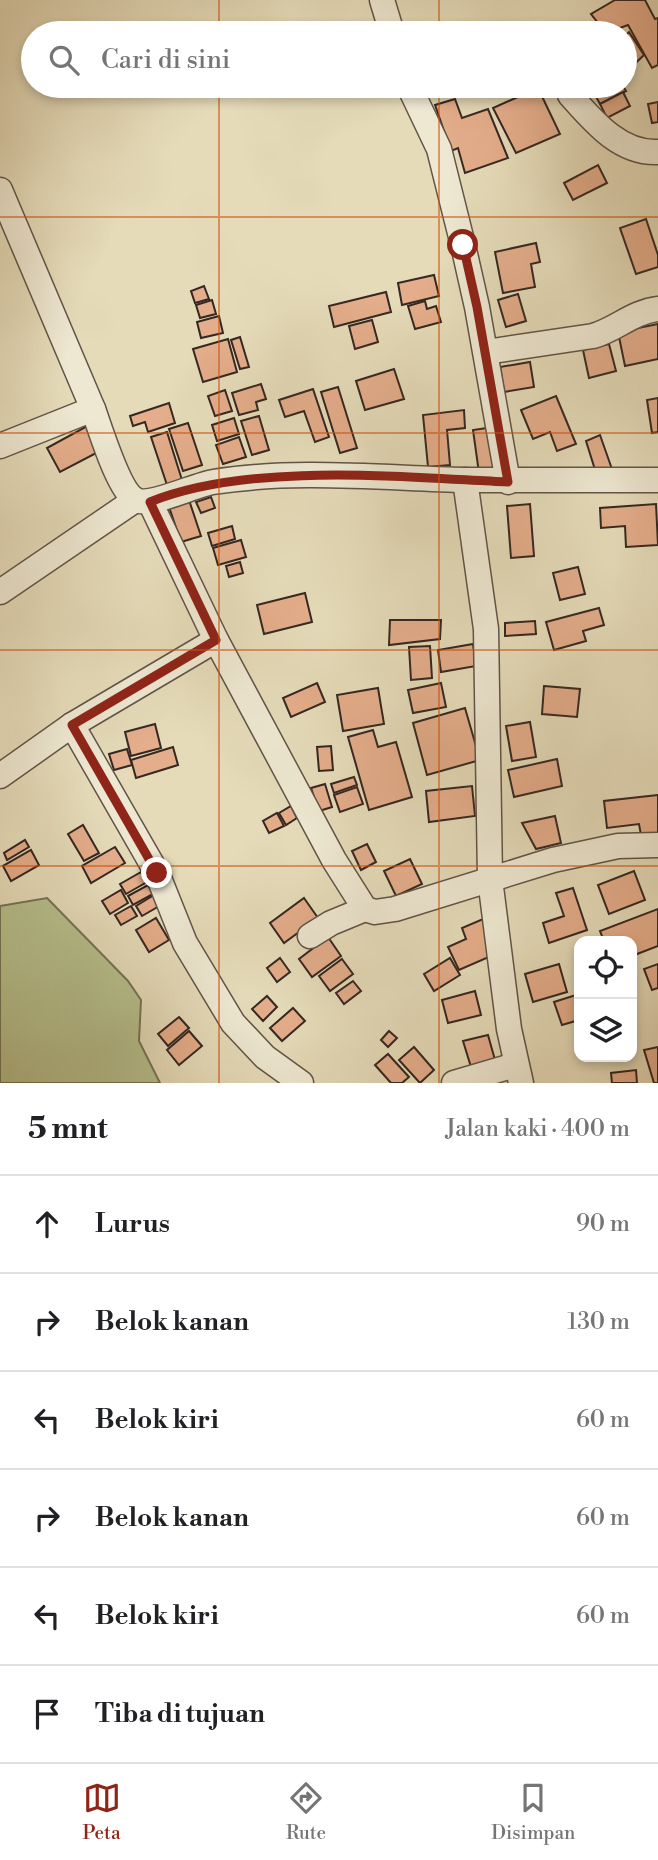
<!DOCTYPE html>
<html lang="id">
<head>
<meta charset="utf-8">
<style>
	:root { --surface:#fff; --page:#f2f2f2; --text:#202124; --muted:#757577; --line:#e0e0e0; --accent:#8f2418 }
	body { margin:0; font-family:"Libre Bodoni",serif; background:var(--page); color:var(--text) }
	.controls { position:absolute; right:21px; bottom:21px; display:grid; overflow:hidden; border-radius:14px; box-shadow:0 4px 10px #0003 }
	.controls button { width:63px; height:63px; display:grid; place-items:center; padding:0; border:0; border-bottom:2px solid var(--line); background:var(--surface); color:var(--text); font:35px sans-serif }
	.stop { position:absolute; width:21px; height:21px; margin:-16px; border:5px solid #8f2418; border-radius:50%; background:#fff }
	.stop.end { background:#8f2418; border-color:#fff; box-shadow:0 2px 7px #0008 }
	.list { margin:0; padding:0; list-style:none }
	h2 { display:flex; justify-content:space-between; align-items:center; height:91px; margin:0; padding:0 28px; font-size:30px }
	h2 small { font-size:23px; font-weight:400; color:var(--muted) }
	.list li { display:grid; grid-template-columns:46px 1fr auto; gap:21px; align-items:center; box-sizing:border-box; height:98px; padding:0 28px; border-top:2px solid var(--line) }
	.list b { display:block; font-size:26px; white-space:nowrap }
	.list em { font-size:23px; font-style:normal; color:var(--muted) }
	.icon { flex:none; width:38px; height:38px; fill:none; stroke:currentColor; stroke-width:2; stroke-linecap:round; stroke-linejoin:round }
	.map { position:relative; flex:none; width:658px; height:1083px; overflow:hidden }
	.search { position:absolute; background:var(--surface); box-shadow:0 4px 10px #0003; left:21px; right:21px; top:21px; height:77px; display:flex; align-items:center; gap:18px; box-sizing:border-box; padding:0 24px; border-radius:38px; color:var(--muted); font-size:26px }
	.sheet { height:679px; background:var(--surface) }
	nav { display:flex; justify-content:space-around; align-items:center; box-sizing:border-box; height:98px; border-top:2px solid var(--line); background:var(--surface); font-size:19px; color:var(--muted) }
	nav a { display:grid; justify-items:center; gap:4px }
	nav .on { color:var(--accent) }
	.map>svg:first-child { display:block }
	.green { fill:#b6c08e; stroke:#767458; stroke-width:2 }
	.building { fill:#e4ad8b; stroke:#352721; stroke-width:2 }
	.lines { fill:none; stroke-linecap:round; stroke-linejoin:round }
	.minor-casing { stroke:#615447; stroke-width:27 }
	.minor { stroke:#eee8d2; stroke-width:24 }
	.route { stroke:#8f2418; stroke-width:9 }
	.grid { fill:none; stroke:#cd520f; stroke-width:2; stroke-opacity:0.55 }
</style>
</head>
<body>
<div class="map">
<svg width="658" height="1083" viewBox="0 0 658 1083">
	<rect width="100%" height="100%" fill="#e5dbb9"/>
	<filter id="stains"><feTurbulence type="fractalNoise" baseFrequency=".00286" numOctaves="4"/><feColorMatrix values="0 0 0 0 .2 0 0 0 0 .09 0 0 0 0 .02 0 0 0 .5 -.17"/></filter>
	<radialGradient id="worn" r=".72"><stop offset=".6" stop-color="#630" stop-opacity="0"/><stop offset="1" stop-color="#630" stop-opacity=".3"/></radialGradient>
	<polygon class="green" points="47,898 128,981 141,1000 139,1041 160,1083 0,1083 0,906"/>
	<g class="building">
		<polygon points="615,0 645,0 655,19 658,18 658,65 652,68 628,25 606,33 591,14"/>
		<polygon points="492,24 494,33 453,33 453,31"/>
		<polygon points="629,32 644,55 627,71 625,36"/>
		<polygon points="578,86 606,86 588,96"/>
		<polygon points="612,86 623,86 626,91 600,104 595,95"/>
		<polygon points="538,88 560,134 516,153 493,108"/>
		<polygon points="623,92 630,106 607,118 600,104"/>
		<polygon points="455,99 462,118 488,109 508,158 465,173 458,148 451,151 435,105"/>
		<polygon points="658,102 658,122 652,123 648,104"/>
		<polygon points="598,165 607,183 573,200 564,183"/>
		<polygon points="646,219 658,255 658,267 636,274 620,228"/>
		<polygon points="536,243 540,262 531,264 535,287 503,293 495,252"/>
		<polygon points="434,275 439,296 402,305 398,283"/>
		<polygon points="204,286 209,299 195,303 191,291"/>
		<polygon points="386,292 391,312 334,327 329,306"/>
		<polygon points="518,294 526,321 506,327 498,300"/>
		<polygon points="212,300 216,314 200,318 196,305"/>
		<polygon points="425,301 427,309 436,306 441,322 415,329 408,306"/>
		<polygon points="219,316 223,333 201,338 197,322"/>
		<polygon points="372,320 378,342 355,349 349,326"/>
		<polygon points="658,324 658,359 625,366 618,332"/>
		<polygon points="240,337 249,367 240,369 231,340"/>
		<polygon points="228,339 237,372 203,382 193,349"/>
		<polygon points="609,344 616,371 589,378 583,350"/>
		<polygon points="530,362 534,387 504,392 500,367"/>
		<polygon points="394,369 404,399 365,410 356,381"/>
		<polygon points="261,384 266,399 256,402 258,410 239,415 232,393"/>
		<polygon points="338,387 357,448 340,453 321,392"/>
		<polygon points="313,389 329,437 315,442 304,411 285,417 279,400"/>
		<polygon points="225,390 232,411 215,416 208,396"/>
		<polygon points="556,396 576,444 557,451 550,432 533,439 521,410"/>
		<polygon points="658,398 658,432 652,433 647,400"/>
		<polygon points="169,403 175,423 148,432 145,422 133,426 130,416"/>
		<polygon points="464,410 465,428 447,430 450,465 428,467 423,415"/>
		<polygon points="259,416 269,450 252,455 241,421"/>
		<polygon points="234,418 239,434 217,441 212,425"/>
		<polygon points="188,423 202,465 183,471 169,429"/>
		<polygon points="89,425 102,450 60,472 47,448"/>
		<polygon points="494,427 500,470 479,473 473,430"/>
		<polygon points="167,432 182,480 167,485 151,437"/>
		<polygon points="600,435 613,472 597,476 586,441"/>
		<polygon points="239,437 246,457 223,464 216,445"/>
		<polygon points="211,497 215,508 201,513 196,502"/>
		<polygon points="189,500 201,536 181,542 169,507"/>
		<polygon points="530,504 534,556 511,558 507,506"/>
		<polygon points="656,504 658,545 626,547 625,526 601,528 600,508"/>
		<polygon points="232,526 235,539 212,546 208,533"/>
		<polygon points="241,540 246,557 218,565 213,548"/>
		<polygon points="240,562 243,573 229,577 226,566"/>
		<polygon points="578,567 585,594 560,600 553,573"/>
		<polygon points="305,593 312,622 264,634 257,605"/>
		<polygon points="599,608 604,625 583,631 586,641 554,650 546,622"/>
		<polygon points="390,620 441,620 440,639 389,645"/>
		<polygon points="535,621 536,634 505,636 505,623"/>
		<polygon points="473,644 476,666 441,672 438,650"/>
		<polygon points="430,646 432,678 411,680 409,647"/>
		<polygon points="317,683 325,702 291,717 283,698"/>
		<polygon points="441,683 446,707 413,713 408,690"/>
		<polygon points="544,686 580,689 577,717 542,714"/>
		<polygon points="378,688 384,724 343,731 337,695"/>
		<polygon points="465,708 480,760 427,775 413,723"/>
		<polygon points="530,722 536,757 512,761 506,726"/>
		<polygon points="155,724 161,748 131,756 125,732"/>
		<polygon points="373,730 378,747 396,742 412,797 369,810 348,737"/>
		<polygon points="331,746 333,770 319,771 317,747"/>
		<polygon points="173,747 178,765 136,778 131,760"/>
		<polygon points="127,749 132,765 114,770 109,754"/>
		<polygon points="557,759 562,786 514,797 508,770"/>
		<polygon points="354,777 357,785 334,793 331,784"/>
		<polygon points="325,784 332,807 313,813 309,799 314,797 311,788"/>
		<polygon points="472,786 475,816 429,822 426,791"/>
		<polygon points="357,787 363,804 340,812 334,795"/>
		<polygon points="658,795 658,833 641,835 639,824 607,828 604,801"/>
		<polygon points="291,806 297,818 286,825 279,813"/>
		<polygon points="277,813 284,826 269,833 263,821"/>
		<polygon points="555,816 561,843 536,849 522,823"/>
		<polygon points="83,825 99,853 84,861 68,834"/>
		<polygon points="25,840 29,847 7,860 4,853"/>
		<polygon points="367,844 376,862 361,870 352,851"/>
		<polygon points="115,847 125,863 91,883 82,866"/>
		<polygon points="31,850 39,865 11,881 3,866"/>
		<polygon points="410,859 422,884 396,896 384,871"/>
		<polygon points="634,871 645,900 609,914 598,885"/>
		<polygon points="141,872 147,882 126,894 120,884"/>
		<polygon points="148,885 153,894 133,905 128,896"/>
		<polygon points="573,888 587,930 549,943 543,923 564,916 556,893"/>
		<polygon points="121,890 128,903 110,914 102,901"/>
		<polygon points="154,895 161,905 142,916 136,906"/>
		<polygon points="304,898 318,918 284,943 270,923"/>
		<polygon points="131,906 137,916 121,925 115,915"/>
		<polygon points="658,909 658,946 632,956 632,941 604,941 600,931"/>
		<polygon points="156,918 169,940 149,952 136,930"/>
		<polygon points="483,919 498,953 459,970 448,947 466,939 462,928"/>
		<polygon points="328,937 341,956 312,977 299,959"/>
		<polygon points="280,958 290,972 277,982 267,968"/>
		<polygon points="450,958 460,975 434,991 424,974"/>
		<polygon points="342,959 353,974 330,991 319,976"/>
		<polygon points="559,964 567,992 533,1002 525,974"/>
		<polygon points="658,964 658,988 652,990 644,969"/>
		<polygon points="353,981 361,991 344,1004 336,993"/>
		<polygon points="475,991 481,1015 448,1023 442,1000"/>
		<polygon points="579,994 579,1020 562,1025 554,1002"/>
		<polygon points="267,996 277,1007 263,1021 252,1009"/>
		<polygon points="293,1008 305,1021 282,1041 270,1028"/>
		<polygon points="179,1017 189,1028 168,1046 158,1034"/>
		<polygon points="189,1031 202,1046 179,1065 167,1050"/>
		<polygon points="389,1031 397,1038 388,1047 381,1040"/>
		<polygon points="488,1035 495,1060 471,1067 463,1041"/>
		<polygon points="414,1047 434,1070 420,1083 399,1060"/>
		<polygon points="658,1047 658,1083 654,1083 644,1050"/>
		<polygon points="388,1054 409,1077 402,1083 391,1083 375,1065"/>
		<polygon points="636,1070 637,1083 612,1083 611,1073"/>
	</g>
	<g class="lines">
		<defs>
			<g id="minor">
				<polyline points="382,0 392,33"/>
				<polyline points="409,86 439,149 463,245 477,307 508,482"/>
				<path d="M570,95C593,121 620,154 658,152"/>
				<polyline points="0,190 93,409"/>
				<path d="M486,352L593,336C617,329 632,312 658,309"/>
				<path d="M0,446L93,409C100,428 119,492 136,500C150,507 195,485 213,482C295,469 382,478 465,480"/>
				<polyline points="150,502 216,640 334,860 365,909 375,912 395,909 553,860 618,846 658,845"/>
				<polyline points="0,592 135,500"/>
				<polyline points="72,725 157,873 185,943 233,1023 265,1057 301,1083"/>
				<polyline points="0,776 72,725 216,640"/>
				<polyline points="310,936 331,923 365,909"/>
				<polyline points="454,1083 515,1065"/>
				<polyline points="521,1083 509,1029 490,879 486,629 465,480 658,480"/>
			</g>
		</defs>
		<use href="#minor" class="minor-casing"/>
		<use href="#minor" class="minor"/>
	</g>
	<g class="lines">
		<path class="route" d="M157,873L72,725L216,640L150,502C249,462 401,477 508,482L477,307L463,245"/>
	</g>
	<path class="grid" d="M219,0V33M439,0V33M219,86V1083M439,86V1083M0,217H658M0,433H658M0,650H658M0,866H658"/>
	<rect width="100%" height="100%" filter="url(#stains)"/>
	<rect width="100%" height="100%" fill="url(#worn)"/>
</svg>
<div class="controls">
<button><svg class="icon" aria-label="locate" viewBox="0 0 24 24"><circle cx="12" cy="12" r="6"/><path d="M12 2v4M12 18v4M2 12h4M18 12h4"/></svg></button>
<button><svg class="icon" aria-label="layers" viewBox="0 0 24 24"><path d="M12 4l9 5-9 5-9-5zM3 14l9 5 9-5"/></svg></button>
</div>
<div class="stop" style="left:463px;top:245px"></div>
<div class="stop end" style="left:157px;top:873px"></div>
<div class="search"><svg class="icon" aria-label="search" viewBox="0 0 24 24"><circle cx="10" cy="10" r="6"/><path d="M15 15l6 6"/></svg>Cari di sini</div>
</div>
<section class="sheet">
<h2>5 mnt<small>Jalan kaki · 400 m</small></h2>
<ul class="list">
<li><svg class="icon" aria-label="ahead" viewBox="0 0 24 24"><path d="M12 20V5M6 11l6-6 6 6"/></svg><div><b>Lurus</b></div><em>90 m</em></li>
<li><svg class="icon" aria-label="right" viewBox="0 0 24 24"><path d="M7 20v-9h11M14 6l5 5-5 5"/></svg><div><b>Belok kanan</b></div><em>130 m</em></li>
<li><svg class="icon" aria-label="left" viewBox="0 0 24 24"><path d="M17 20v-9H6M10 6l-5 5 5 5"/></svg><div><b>Belok kiri</b></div><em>60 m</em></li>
<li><svg class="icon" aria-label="right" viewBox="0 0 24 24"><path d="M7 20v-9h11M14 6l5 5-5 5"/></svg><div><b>Belok kanan</b></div><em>60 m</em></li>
<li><svg class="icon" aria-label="left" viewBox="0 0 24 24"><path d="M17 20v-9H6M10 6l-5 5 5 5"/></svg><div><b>Belok kiri</b></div><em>60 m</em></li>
<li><svg class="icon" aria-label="arrive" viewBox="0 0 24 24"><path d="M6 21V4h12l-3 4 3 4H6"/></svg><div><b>Tiba di tujuan</b></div></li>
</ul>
</section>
<nav>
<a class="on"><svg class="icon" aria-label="map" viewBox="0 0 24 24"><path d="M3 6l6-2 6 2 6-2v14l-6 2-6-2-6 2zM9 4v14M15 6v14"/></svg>Peta</a>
<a><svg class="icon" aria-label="directions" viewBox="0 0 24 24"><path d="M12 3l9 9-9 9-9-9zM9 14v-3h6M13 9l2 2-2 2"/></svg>Rute</a>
<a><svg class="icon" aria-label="saved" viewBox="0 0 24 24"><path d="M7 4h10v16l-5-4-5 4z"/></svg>Disimpan</a>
</nav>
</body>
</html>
